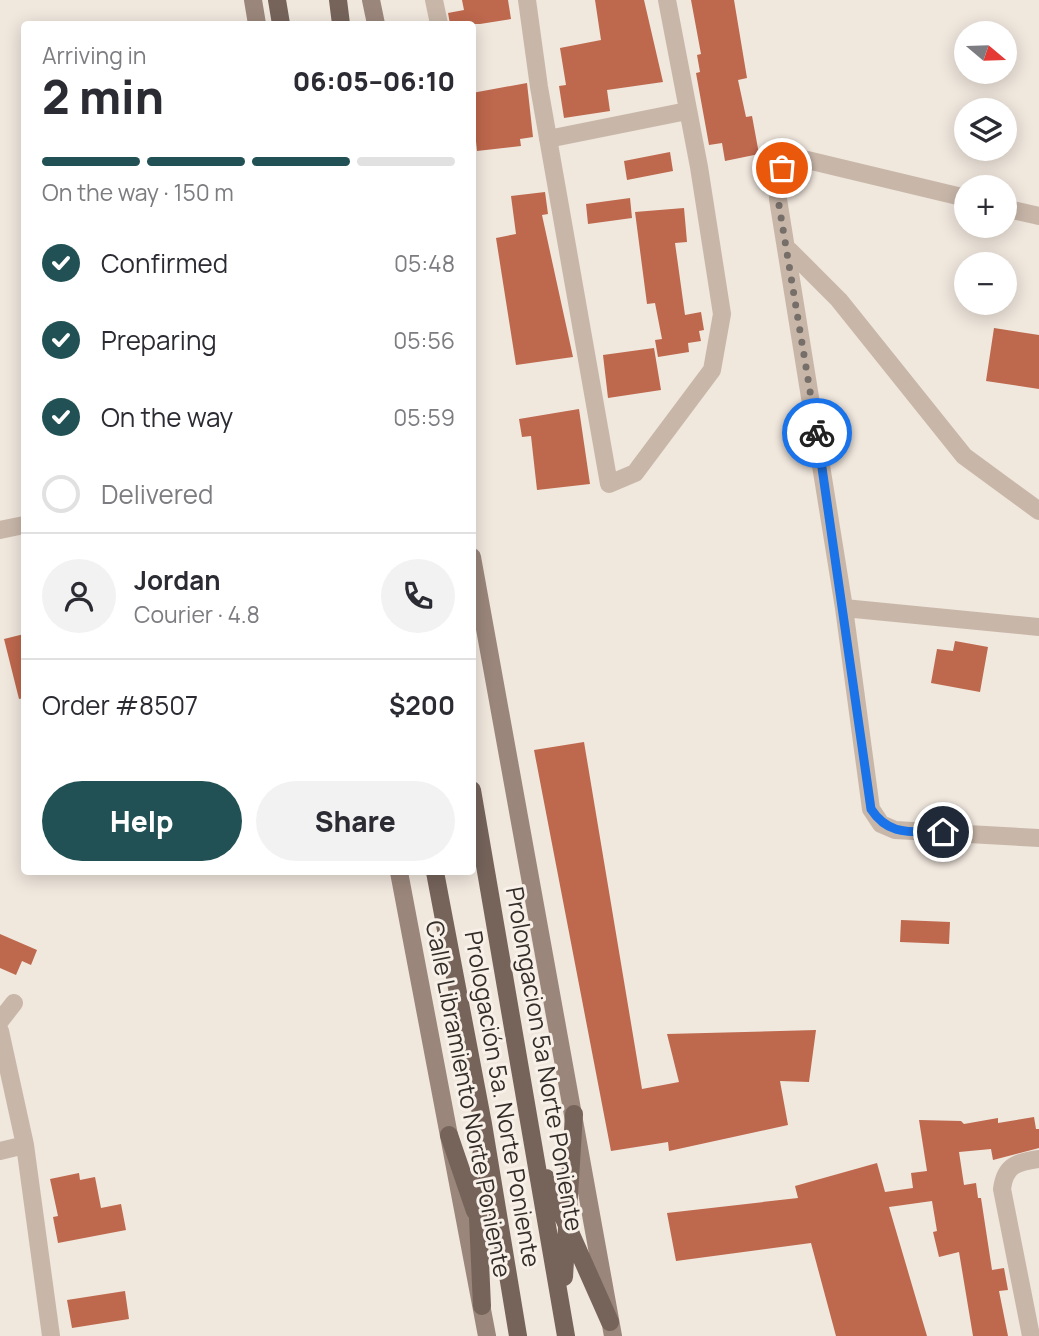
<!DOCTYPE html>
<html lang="en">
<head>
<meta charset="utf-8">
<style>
  :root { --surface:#fff; --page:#f2f2f3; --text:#2b2b33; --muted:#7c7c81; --line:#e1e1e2; --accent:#215154 }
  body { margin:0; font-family:Manrope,sans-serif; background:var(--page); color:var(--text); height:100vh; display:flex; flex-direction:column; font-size:26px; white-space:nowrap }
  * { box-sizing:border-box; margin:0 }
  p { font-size:23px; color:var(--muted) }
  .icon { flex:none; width:38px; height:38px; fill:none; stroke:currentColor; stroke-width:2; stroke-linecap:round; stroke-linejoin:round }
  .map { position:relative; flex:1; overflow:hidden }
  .side { position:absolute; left:21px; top:21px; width:455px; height:854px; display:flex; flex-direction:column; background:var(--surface); border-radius:7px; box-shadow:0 4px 18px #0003 }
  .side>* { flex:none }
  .needle { width:46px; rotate:109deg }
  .fabs { position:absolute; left:954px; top:21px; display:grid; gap:14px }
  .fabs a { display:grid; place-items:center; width:63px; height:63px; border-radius:50%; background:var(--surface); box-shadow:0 4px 18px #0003; font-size:35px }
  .pin { position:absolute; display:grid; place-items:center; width:60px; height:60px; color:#fff; margin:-30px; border:4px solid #fff; border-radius:50%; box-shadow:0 2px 7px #0007 }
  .courier { position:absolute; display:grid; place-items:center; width:70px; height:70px; margin:-35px; border:5px solid #1a73e8; border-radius:50%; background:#fff; color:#222; box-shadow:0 2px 9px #0007 }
  .head em { font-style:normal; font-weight:800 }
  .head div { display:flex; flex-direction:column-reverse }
  .head { display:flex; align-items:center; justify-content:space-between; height:119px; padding:0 21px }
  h1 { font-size:46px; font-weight:800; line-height:52px }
  .bar { display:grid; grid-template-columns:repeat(4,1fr); gap:10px 7px; align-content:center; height:84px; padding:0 21px }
  .bar i { height:9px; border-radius:5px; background:var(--line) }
  .bar .on { background:var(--accent) }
  .bar p { grid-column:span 4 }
  .line { display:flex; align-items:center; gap:18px; padding:0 21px; border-top:2px solid var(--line) }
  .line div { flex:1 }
  .round { display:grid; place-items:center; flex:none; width:74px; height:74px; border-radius:37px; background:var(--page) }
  ol { padding:0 21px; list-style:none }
  li { display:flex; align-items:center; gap:21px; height:77px }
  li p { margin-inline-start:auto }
  li .icon { padding:7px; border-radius:50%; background:var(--accent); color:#fff; stroke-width:4 }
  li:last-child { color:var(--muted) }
  li i { width:38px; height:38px; border:4px solid var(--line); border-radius:50% }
  .primary-button { display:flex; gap:14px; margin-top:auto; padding:14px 21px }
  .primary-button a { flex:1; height:80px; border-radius:42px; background:var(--accent); color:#fff; font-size:28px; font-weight:800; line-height:80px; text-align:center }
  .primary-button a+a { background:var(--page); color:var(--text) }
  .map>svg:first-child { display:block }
  .building { fill:#be684d }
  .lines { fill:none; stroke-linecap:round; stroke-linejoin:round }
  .street { stroke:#c8b7a9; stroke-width:18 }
  .secondary { stroke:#9b867b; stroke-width:18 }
  .primary { stroke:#76645b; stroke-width:18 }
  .done { stroke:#766e68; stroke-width:7; stroke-dasharray:0 12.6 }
  .route { stroke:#1a73e8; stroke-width:9 }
  .labels { text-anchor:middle; stroke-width:6; stroke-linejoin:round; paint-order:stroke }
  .street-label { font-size:24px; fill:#352d29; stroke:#f8f1e9 }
</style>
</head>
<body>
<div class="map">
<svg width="1039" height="1336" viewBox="0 0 1039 1336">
  <rect width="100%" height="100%" fill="#f0e7dd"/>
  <!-- building -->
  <path class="building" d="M 462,0 L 508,0 L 511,19 L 480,24 L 450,24 L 448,13 L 464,10 Z
    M 595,0 L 644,0 L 663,82 L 607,90 L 610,111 L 564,118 L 559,86 L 566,85 L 560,48 L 601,40 Z
    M 691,0 L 734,0 L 747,78 L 738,80 L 746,117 L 752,116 L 759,154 L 725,161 L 722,143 L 709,145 L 696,73 L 700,72 L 697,55 L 701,54 Z
    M 527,83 L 533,137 L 520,139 L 521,146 L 477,151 L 475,132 L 472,132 L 472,93 Z
    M 670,152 L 673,171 L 627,180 L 624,161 Z
    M 545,192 L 548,214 L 542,215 L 573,357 L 516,365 L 496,238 L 516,234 L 511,196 Z
    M 630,198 L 632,218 L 588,224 L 586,204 Z
    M 684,208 L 687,242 L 675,243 L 685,315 L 701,312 L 704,330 L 699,331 L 701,341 L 688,343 L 689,352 L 658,357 L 655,340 L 662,339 L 655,303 L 647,304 L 635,212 Z
    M 994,328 L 1039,335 L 1039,389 L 986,381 Z
    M 654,348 L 661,390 L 608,398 L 603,355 Z
    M 579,409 L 590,484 L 537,490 L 531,436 L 522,437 L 519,419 Z
    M 24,634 L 24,698 L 19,699 L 4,639 Z
    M 955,641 L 988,647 L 980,692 L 931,683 L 937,649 L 953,651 Z
    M 584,742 L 642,1089 L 679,1082 L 667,1034 L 816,1030 L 809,1082 L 780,1081 L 788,1125 L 669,1151 L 668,1142 L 611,1151 L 534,750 Z
    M 901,920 L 950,922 L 949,944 L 900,942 Z
    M 0,934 L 37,950 L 31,965 L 22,961 L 16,975 L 0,968 Z
    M 1034,1117 L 1036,1129 L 1039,1129 L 1039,1148 L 993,1160 L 991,1149 L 959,1152 L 964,1185 L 976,1183 L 978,1198 L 981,1198 L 992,1270 L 1004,1268 L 1008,1290 L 999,1291 L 1008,1336 L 973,1336 L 959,1252 L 939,1257 L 933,1232 L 937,1231 L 932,1201 L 889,1207 L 927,1336 L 836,1336 L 811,1243 L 676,1261 L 667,1213 L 798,1198 L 795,1186 L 877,1163 L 885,1192 L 913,1188 L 911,1173 L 927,1171 L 919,1120 L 961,1121 L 964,1124 L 998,1118 L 998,1123 Z
    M 79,1173 L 80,1180 L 95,1177 L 101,1208 L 121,1204 L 126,1230 L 58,1243 L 53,1217 L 58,1216 L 50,1179 Z
    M 125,1291 L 129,1319 L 72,1328 L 67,1300 Z"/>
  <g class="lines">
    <!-- street -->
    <path class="street" d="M 434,0 L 439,24
      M 527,0 L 539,87 L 609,484 L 635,473 L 712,370 L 722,314 L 699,167 L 667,0
      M 548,139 L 687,111
      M 966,198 L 799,158 L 782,168 L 778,199 L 844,608 L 871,809 L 881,824 L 895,830 L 1039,838
      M 1004,208 L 1039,216
      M 789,250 L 839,300 L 964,456 L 1039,511
      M 0,530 L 24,525
      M 844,608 L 1039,627
      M 0,1021 L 14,1003
      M 0,1031 L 25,1145 L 51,1336
      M 0,1151 L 25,1145
      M 1031,1336 L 1002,1189 C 1005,1165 1017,1162 1039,1159"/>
    <!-- secondary -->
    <path class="secondary" d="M 253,0 L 257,24
      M 371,0 L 376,24
      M 472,557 L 613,1336
      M 399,872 L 487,1336"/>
    <!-- primary -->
    <path class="primary" d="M 277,0 L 281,24
      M 338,0 L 341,24
      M 472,790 L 566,1336
      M 435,872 L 483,1124 L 518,1336
      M 449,1135 L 475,1211
      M 481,1155 L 478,1218 L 482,1306
      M 546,1178 L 610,1322
      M 564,1277 L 574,1114"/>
  </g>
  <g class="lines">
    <!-- done -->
    <path class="done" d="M 782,168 L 778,199 L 817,433"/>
    <!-- route -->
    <path class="route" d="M 817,433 L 871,809 C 889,837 912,831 943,832"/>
  </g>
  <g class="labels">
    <!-- street labels -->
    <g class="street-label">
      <text transform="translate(544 1059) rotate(80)" y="8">Prolongacion 5a Norte Poniente</text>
      <text transform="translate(468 1099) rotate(79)" y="8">Calle Libramiento Norte Poniente</text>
      <text transform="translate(502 1099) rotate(80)" y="8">Prologación 5a. Norte Poniente</text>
    </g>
  </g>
</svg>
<div class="fabs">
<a><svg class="needle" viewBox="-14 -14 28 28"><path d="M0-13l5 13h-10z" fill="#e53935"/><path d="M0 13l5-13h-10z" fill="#7c7c81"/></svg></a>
<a><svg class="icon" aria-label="layers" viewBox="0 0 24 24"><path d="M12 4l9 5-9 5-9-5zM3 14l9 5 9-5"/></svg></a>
<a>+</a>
<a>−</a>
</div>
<div class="pin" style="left:782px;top:168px;background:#ea580c"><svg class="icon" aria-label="bag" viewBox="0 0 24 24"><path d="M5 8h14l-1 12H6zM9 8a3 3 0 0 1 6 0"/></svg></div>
<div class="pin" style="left:943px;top:832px;background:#1f2937"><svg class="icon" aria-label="home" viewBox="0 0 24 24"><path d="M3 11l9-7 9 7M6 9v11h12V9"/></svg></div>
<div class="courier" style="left:817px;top:433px"><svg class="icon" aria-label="bike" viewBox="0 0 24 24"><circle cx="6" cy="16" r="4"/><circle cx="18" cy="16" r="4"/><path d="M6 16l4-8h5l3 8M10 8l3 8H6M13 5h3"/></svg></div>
<section class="side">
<div class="head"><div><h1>2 min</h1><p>Arriving in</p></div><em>06:05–06:10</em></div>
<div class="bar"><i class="on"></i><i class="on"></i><i class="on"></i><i></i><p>On the way · 150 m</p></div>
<ol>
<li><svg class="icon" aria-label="check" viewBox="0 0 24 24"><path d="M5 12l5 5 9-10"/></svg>Confirmed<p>05:48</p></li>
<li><svg class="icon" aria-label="check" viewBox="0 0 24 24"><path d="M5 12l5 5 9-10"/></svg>Preparing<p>05:56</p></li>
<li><svg class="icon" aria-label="check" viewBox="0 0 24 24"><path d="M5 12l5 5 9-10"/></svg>On the way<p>05:59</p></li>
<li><i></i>Delivered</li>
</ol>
<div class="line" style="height:126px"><a class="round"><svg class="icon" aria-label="person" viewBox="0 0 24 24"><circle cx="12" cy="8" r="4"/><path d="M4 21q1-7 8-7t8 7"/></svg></a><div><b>Jordan</b><p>Courier · 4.8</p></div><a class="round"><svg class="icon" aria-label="phone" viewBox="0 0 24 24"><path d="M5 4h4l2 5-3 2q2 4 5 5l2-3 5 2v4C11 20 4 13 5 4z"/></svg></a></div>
<div class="line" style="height:91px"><div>Order #8507</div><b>$200</b></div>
<div class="primary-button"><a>Help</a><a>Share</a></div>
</section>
</div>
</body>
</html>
